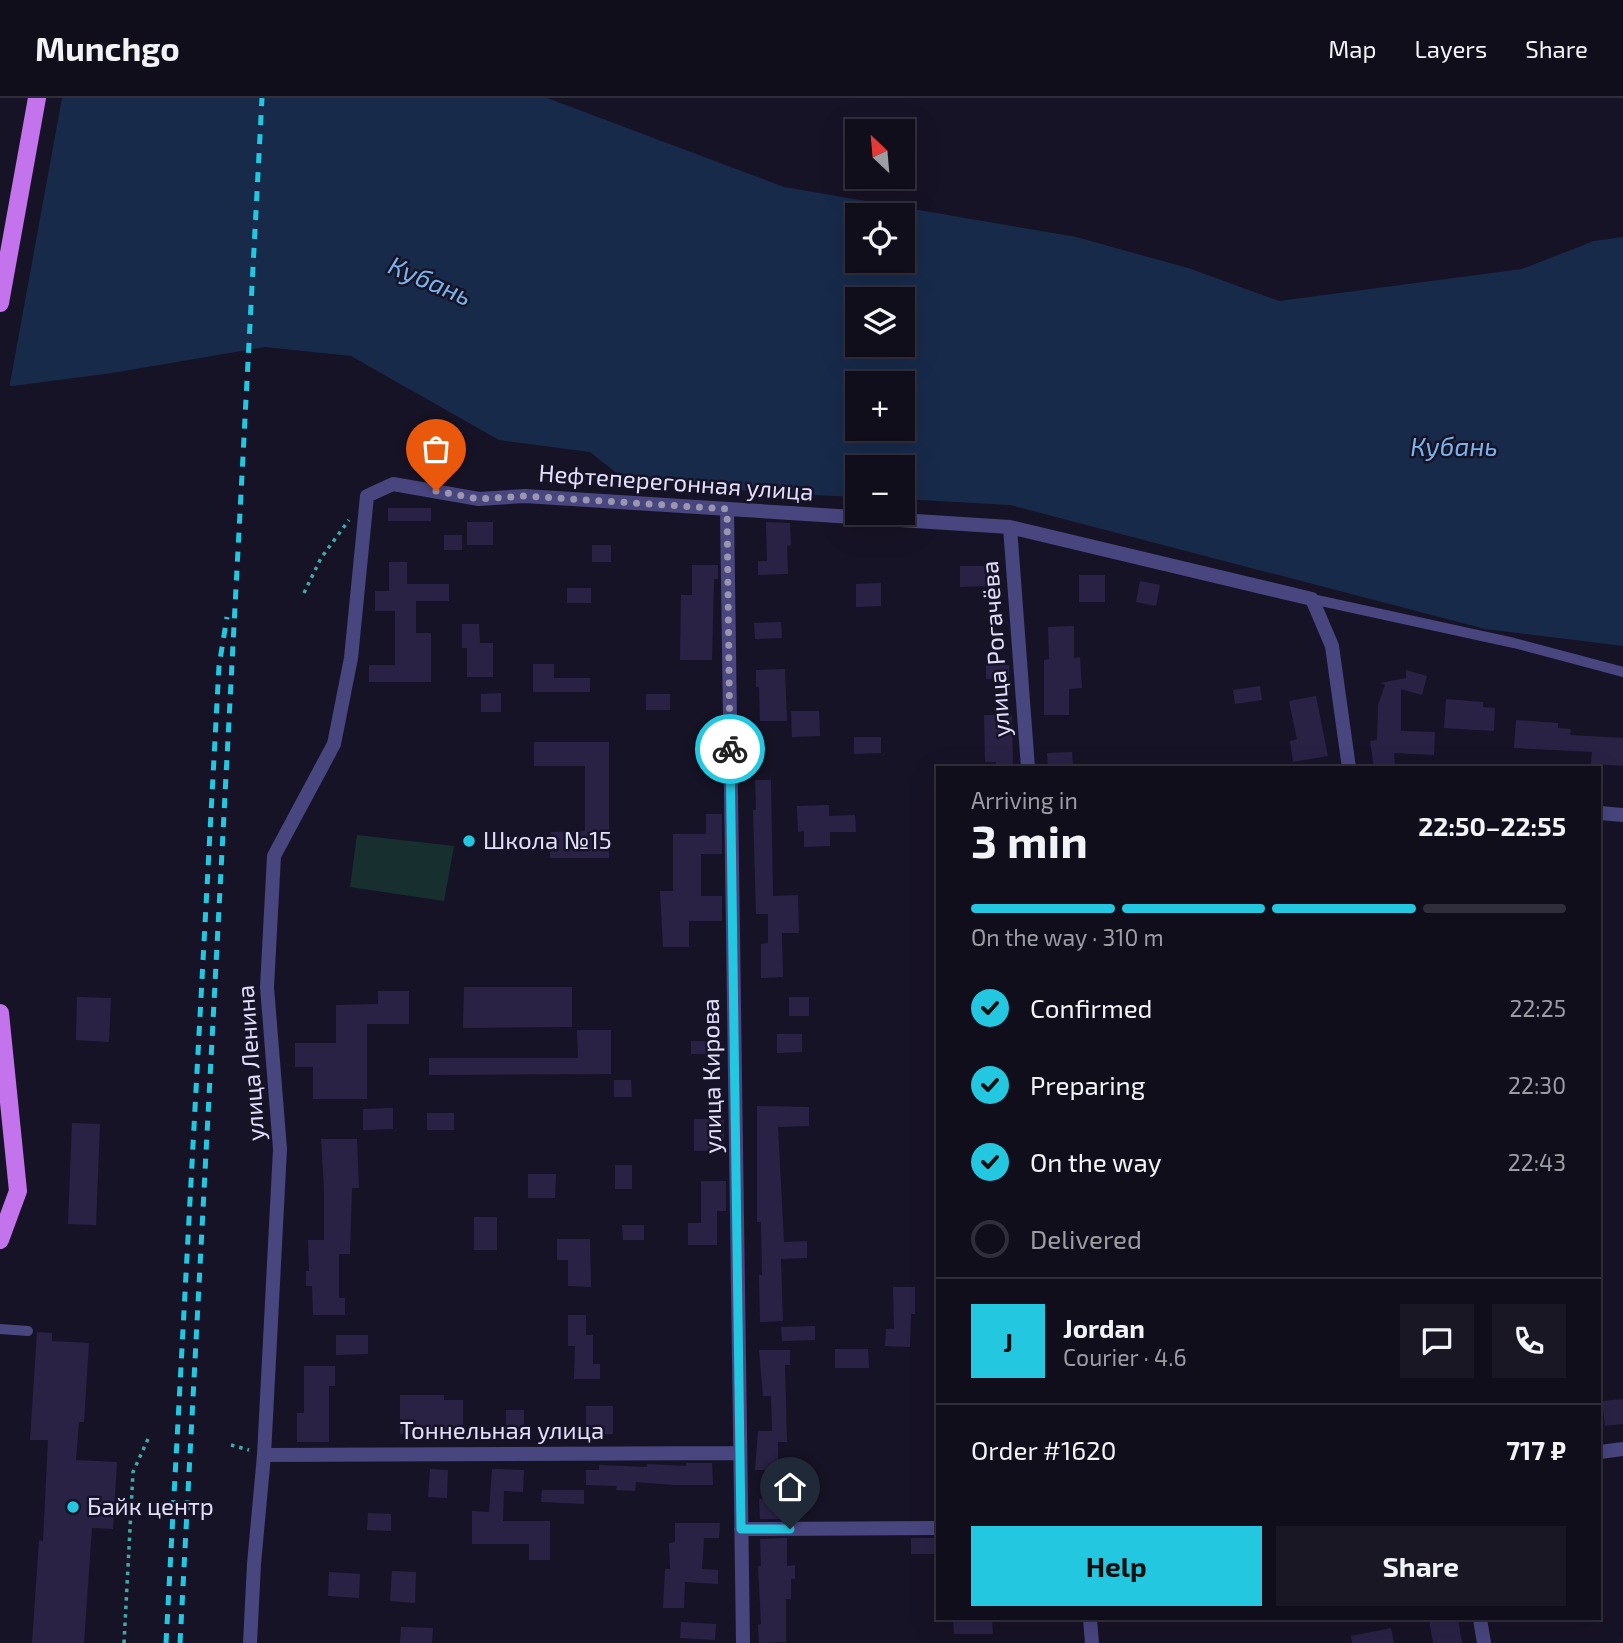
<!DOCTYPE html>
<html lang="en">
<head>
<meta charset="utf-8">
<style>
  :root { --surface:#110e1c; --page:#1a1725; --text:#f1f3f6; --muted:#9c9ca3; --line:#302e3b; --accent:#23c7e0 }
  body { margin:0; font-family:"Exo 2",sans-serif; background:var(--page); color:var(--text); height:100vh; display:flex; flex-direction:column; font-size:26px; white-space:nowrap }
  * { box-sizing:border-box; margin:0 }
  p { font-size:23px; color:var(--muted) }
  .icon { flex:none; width:38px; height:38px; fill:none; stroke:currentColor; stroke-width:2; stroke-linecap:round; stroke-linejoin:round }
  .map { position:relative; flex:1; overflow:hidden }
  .drawer { position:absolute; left:936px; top:668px; width:665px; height:854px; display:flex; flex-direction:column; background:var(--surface); border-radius:0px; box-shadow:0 7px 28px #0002,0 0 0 2px var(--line) }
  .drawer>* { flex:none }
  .needle { width:46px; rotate:334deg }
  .buttons { position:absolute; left:845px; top:21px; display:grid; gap:14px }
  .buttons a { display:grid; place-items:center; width:70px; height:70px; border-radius:0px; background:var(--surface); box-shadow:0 7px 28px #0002,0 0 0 2px var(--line); font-size:35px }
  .pin { position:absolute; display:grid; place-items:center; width:60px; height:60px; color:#fff; margin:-72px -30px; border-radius:50% 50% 50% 0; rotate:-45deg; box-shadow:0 0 7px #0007 }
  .pin .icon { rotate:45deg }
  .courier { position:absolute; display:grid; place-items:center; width:70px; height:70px; margin:-35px; border:5px solid #23c7e0; border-radius:50%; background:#fff; color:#222; box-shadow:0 2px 9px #0007 }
  .summary em { font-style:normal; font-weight:700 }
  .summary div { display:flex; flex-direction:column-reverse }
  .summary { display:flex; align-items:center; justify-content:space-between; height:119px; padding:0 35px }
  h1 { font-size:46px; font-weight:700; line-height:52px }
  .bar { display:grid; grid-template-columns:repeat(4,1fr); gap:10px 7px; align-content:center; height:84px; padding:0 35px }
  .bar i { height:9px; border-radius:5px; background:var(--line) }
  .bar .selected { background:var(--accent) }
  .bar p { grid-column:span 4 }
  .line { display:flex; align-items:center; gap:18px; padding:0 35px; border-top:2px solid var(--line) }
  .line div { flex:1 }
  .round { display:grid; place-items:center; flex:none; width:74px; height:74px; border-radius:0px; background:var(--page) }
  ol { padding:0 35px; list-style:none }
  li { display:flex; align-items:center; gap:21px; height:77px }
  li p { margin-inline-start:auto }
  li .icon { padding:7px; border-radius:50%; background:var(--accent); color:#111; stroke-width:4 }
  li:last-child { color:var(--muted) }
  li i { width:38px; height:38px; border:4px solid var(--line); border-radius:50% }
  .button { display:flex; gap:14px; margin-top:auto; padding:14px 35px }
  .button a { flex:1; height:80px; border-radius:0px; background:var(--accent); color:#111; font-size:28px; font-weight:700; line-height:80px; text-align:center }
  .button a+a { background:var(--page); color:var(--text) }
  header { display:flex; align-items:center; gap:42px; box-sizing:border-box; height:98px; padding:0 35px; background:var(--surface); border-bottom:2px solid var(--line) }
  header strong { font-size:33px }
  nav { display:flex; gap:38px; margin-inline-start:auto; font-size:24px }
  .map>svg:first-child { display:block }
  .green { fill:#172f2f }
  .water { fill:#182a4a; fill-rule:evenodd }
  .pier { fill:#171326 }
  .building { fill:#2a2245 }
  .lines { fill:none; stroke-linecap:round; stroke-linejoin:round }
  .path { stroke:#41aaa8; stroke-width:3.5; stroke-dasharray:3.5 5; stroke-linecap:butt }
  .lane { stroke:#49457f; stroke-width:10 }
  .street { stroke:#49457f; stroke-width:14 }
  .primary { stroke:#c373eb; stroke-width:18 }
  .rail { stroke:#23c7e0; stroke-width:5; stroke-dasharray:10 9; stroke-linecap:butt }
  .done { stroke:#9b96b0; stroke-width:7; stroke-dasharray:0 12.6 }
  .route { stroke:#23c7e0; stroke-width:9 }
  .poi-dot { fill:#23c7e0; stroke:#171326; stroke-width:2.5 }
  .labels { text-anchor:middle; stroke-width:5; stroke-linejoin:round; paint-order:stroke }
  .street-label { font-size:24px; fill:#e2ddfa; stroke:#171326 }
  .poi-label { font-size:24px; fill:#e2ddfa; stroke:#171326; text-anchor:start }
  .water-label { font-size:26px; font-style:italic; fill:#79b3ec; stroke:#171326 }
</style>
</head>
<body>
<header>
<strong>Munchgo</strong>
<nav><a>Map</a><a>Layers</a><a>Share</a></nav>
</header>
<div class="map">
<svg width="1623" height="1545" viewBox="0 0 1623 1545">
  <rect width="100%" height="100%" fill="#171326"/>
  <!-- green -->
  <path class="green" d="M 357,737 L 454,748 L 444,803 L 350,789 Z"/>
  <!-- water -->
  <path class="water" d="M 0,0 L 547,0 L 784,89 L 1076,139 L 1188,170 L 1279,203 L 1522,171 L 1594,143 L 1623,139 L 1623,548 L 1485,531 L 1010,407 L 903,401 L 903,369 L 858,369 L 857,399 L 772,395 L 624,381 L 590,354 L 499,342 L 351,258 L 265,249 L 112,275 L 12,288 L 0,285 ZM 858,117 L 903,117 L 903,163 L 858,163 ZM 858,201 L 903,201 L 903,247 L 858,247 ZM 858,285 L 903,285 L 903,331 L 858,331 Z"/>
  <!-- pier -->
  <path class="pier" d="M 0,0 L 62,0 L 9,291 L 0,289 Z"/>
  <!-- building -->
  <path class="building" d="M 388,410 L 431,410 L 431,423 L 388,423 Z
    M 467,424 L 493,424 L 493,447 L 467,447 Z
    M 766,424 L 790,425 L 791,447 L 787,448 L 788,476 L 758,477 L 758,463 L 767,463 Z
    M 444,437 L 462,437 L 462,452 L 444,452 Z
    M 592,447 L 611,447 L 611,464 L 592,464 Z
    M 389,464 L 407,464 L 407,486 L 449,486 L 449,503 L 416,503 L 416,535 L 431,535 L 431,584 L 369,584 L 369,567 L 395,567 L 395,513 L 375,513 L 375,493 L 389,493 Z
    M 692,467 L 718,467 L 718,481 L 714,481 L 712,562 L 680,562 L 681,497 L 692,497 Z
    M 960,468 L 985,468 L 986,488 L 960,489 Z
    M 1079,477 L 1105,477 L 1105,504 L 1079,504 Z
    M 1140,483 L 1160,487 L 1156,508 L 1136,504 Z
    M 881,485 L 881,508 L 856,509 L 856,486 Z
    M 567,490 L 591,490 L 591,505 L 567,505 Z
    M 781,524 L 782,540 L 755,541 L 754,525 Z
    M 462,526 L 479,526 L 480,545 L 493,545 L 493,579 L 467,579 L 467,550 L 462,550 Z
    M 1074,528 L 1074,560 L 1080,559 L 1082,590 L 1069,591 L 1069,617 L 1044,617 L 1044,562 L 1049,561 L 1048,529 Z
    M 533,566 L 554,566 L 554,580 L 590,580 L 590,594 L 533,594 Z
    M 986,567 L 1009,567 L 1009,580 L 986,581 Z
    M 785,571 L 787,623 L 760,623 L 759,589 L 756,589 L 756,572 Z
    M 1406,572 L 1427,578 L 1422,597 L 1401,591 L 1401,633 L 1435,634 L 1434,657 L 1394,655 L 1395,670 L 1374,670 L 1370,643 L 1377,642 L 1378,607 L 1385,587 L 1380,585 L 1406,580 Z
    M 1260,588 L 1262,602 L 1235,606 L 1233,592 Z
    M 501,595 L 501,614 L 481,614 L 481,596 Z
    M 646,596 L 670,596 L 670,612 L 646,612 Z
    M 1316,598 L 1328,658 L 1293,664 L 1290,643 L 1297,641 L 1289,603 Z
    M 1446,601 L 1483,604 L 1483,609 L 1495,610 L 1494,633 L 1444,630 Z
    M 791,613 L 819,613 L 820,638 L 792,639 Z
    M 984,617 L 1012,617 L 1013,670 L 996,670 L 996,664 L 985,664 Z
    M 1516,622 L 1558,625 L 1558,630 L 1571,631 L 1570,637 L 1623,640 L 1623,668 L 1591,666 L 1592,654 L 1514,650 Z
    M 854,639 L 881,639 L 881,655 L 854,656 Z
    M 534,644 L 609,644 L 609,760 L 550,760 L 551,734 L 585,733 L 585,668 L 534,668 Z
    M 1072,654 L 1073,668 L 1048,669 L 1047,655 Z
    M 755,682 L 771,682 L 773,798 L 798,797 L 799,835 L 782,835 L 783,879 L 761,880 L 761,846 L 768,845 L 768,816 L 756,816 L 753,712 L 756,712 Z
    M 829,707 L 829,718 L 855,717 L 856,734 L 830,734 L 830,748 L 804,749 L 804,733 L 798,734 L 797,708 Z
    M 706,716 L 722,716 L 722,756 L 701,756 L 701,798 L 722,798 L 722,823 L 689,823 L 689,849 L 663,849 L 660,793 L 673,793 L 673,736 L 706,736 Z
    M 464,889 L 572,889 L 572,929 L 463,930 Z
    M 378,893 L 409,893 L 409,926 L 367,926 L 367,1001 L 313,1001 L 313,969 L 295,969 L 295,945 L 336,945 L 336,907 L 378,906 Z
    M 77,899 L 111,900 L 109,944 L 76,942 Z
    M 789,899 L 809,899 L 809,918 L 789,918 Z
    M 577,932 L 611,932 L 611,976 L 429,977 L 429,960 L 578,960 Z
    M 777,936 L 802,936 L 802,954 L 777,955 Z
    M 691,943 L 722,943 L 722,956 L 691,956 Z
    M 614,982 L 631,982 L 632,999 L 614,999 Z
    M 757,1008 L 809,1009 L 809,1028 L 778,1029 L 784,1144 L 807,1143 L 807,1160 L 781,1161 L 783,1223 L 760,1224 L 759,1177 L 762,1177 L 761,1124 L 757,1124 Z
    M 393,1010 L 393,1031 L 363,1032 L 363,1011 Z
    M 427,1015 L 454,1015 L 454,1032 L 427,1032 Z
    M 694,1021 L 724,1021 L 724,1053 L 694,1053 Z
    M 72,1025 L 100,1026 L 96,1127 L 68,1126 Z
    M 321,1041 L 357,1041 L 359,1090 L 352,1090 L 350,1156 L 339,1156 L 339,1200 L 345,1200 L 345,1217 L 313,1217 L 312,1188 L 306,1188 L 306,1173 L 309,1173 L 308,1142 L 324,1142 L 324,1090 Z
    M 615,1067 L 632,1067 L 632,1091 L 615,1091 Z
    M 528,1076 L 556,1076 L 555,1100 L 528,1100 Z
    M 701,1083 L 726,1083 L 726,1113 L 717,1113 L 717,1147 L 688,1147 L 688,1125 L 701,1125 Z
    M 474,1119 L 497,1119 L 497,1152 L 474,1152 Z
    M 622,1127 L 644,1127 L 644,1142 L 623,1142 Z
    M 557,1141 L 590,1141 L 591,1189 L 568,1188 L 568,1162 L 557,1162 Z
    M 893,1189 L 915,1189 L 915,1216 L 911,1216 L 910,1249 L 885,1248 L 886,1231 L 894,1231 Z
    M 568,1217 L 586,1217 L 586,1237 L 593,1237 L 593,1266 L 600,1266 L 600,1281 L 574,1281 L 575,1248 L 568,1248 Z
    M 815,1228 L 815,1242 L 782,1243 L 781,1229 Z
    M 37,1234 L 52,1235 L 52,1243 L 89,1245 L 84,1324 L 79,1324 L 76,1362 L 117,1364 L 113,1431 L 92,1430 L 84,1545 L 32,1545 L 39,1442 L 43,1443 L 48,1342 L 30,1342 Z
    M 336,1237 L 368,1237 L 368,1256 L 336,1257 Z
    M 835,1251 L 868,1251 L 869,1270 L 835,1270 Z
    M 759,1252 L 790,1252 L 790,1267 L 785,1267 L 787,1344 L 778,1344 L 778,1372 L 755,1372 L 758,1333 L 772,1333 L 771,1298 L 763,1298 Z
    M 304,1268 L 335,1268 L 335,1288 L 329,1288 L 329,1344 L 297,1344 L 297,1315 L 304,1315 Z
    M 400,1297 L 444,1297 L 444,1302 L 463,1302 L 463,1336 L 400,1336 Z
    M 1623,1301 L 1623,1326 L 1605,1328 L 1602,1303 Z
    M 586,1308 L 613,1308 L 613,1336 L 586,1337 Z
    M 506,1312 L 524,1312 L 524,1336 L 506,1336 Z
    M 686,1365 L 712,1365 L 713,1387 L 674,1387 L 636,1384 L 635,1393 L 616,1392 L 617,1388 L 586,1387 L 586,1372 L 599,1372 L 599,1367 L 647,1369 L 647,1366 L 686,1368 Z
    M 430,1371 L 448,1372 L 447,1400 L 428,1399 Z
    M 492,1371 L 524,1372 L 523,1394 L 504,1393 L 503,1423 L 550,1423 L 550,1462 L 529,1462 L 529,1446 L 472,1446 L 472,1413 L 489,1414 Z
    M 542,1392 L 584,1392 L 584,1406 L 541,1404 Z
    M 787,1400 L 787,1421 L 760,1421 L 759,1401 Z
    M 368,1415 L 391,1416 L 391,1433 L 367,1432 Z
    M 675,1425 L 720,1425 L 719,1440 L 704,1440 L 702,1471 L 718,1472 L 718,1486 L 685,1484 L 684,1510 L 663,1510 L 665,1471 L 670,1471 L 669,1445 L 675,1444 Z
    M 787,1440 L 787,1468 L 795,1467 L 795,1481 L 791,1481 L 791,1501 L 786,1501 L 786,1544 L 759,1545 L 758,1527 L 761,1526 L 758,1468 L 761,1468 L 760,1441 Z
    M 911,1440 L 935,1440 L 935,1456 L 911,1456 Z
    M 392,1473 L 416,1474 L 415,1505 L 390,1503 Z
    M 329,1474 L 360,1476 L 359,1500 L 328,1498 Z
    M 953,1521 L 992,1521 L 993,1536 L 954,1536 Z
    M 1429,1521 L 1458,1521 L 1462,1545 L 1433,1545 Z
    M 681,1524 L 716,1526 L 715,1542 L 680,1540 Z
    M 401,1529 L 433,1530 L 432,1545 L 400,1545 Z
    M 1391,1530 L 1394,1545 L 1352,1545 L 1351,1538 Z"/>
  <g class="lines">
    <!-- path -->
    <path class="path" d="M 304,495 L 321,460 L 349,422
      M 231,1347 L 249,1352
      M 124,1545 L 133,1374 L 148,1341"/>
    <!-- lane -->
    <path class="lane" d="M 1312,501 L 1514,545 L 1623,574
      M 0,1231 L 28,1233"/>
    <!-- street -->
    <path class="street" d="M 727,411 L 743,1545
      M 1010,429 L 1028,670
      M 1600,715 L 1623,717
      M 1600,1354 L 1623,1351
      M 264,1357 L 740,1355
      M 741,1431 L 938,1430
      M 1090,1521 L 1092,1545
      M 1480,1521 L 1484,1545
      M 250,1545 L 254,1466 L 264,1357 L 280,1051 L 267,889 L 274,758 L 334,646 L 351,560 L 367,398 L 393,386 L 479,401 L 525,398 L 1010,429 L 1312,501 L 1332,548 L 1349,670"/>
    <!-- primary -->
    <path class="primary" d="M 0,205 L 37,0
      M 0,915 L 18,1093 L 0,1142"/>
    <!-- rail -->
    <path class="rail" d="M 166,1545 L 219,568 L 227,519
      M 180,1545 L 262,0"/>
  </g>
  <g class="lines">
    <!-- done -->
    <path class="done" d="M 436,393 L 479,401 L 525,398 L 727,411 L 730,651"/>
    <!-- route -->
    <path class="route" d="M 730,651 L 741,1431 L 790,1431"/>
  </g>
  <!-- markers -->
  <g class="poi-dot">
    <circle cx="469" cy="743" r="7"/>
    <circle cx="73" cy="1409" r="7"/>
  </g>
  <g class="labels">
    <!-- street labels -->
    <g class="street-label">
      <text transform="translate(676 385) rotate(4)" y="8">Нефтеперегонная улица</text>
      <text transform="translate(996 551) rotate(-94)" y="8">улица Рогачёва</text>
      <text transform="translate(251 965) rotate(-94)" y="8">улица Ленина</text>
      <text transform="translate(712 978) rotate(-91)" y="8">улица Кирова</text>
      <text x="502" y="1341">Тоннельная улица</text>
    </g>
    <!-- poi labels -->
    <g class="poi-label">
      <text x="483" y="751">Школа №15</text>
      <text x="87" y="1417">Байк центр</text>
    </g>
    <!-- water labels -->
    <g class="water-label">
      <text transform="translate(430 183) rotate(23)" y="9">Кубань</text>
      <text x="1454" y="358">Кубань</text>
    </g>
  </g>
</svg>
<div class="buttons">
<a><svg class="needle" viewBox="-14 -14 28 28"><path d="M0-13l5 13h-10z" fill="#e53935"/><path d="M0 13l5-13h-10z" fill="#9c9ca3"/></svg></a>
<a><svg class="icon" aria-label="locate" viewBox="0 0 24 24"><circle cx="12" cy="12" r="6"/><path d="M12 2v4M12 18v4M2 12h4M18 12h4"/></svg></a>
<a><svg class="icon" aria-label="layers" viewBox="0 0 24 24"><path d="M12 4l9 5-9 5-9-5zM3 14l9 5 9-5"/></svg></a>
<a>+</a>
<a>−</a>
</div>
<div class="pin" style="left:436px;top:393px;background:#ea580c"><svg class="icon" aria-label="bag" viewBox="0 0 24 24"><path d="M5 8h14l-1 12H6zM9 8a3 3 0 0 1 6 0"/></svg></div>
<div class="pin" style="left:790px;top:1431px;background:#1f2937"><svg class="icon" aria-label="home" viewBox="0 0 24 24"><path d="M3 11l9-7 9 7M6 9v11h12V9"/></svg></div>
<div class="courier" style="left:730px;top:651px"><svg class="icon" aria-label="bike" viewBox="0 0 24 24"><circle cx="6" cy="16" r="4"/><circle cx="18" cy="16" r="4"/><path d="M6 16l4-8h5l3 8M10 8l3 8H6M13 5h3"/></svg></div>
<section class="drawer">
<div class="summary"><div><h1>3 min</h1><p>Arriving in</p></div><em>22:50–22:55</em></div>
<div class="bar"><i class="selected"></i><i class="selected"></i><i class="selected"></i><i></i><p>On the way · 310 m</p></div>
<ol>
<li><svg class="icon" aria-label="check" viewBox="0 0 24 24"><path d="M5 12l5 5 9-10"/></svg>Confirmed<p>22:25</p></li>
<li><svg class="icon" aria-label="check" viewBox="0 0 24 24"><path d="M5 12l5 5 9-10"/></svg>Preparing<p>22:30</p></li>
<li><svg class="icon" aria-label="check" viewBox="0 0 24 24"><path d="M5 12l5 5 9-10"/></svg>On the way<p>22:43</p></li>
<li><i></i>Delivered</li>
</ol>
<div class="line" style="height:126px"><b class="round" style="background:var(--accent);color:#111">J</b><div><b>Jordan</b><p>Courier · 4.6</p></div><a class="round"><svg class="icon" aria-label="chat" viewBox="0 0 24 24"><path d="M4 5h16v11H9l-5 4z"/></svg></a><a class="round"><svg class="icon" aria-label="phone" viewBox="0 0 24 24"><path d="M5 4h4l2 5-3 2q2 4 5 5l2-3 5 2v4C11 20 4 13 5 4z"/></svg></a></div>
<div class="line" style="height:91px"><div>Order #1620</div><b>717 ₽</b></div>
<div class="button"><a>Help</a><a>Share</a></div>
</section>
</div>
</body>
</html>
